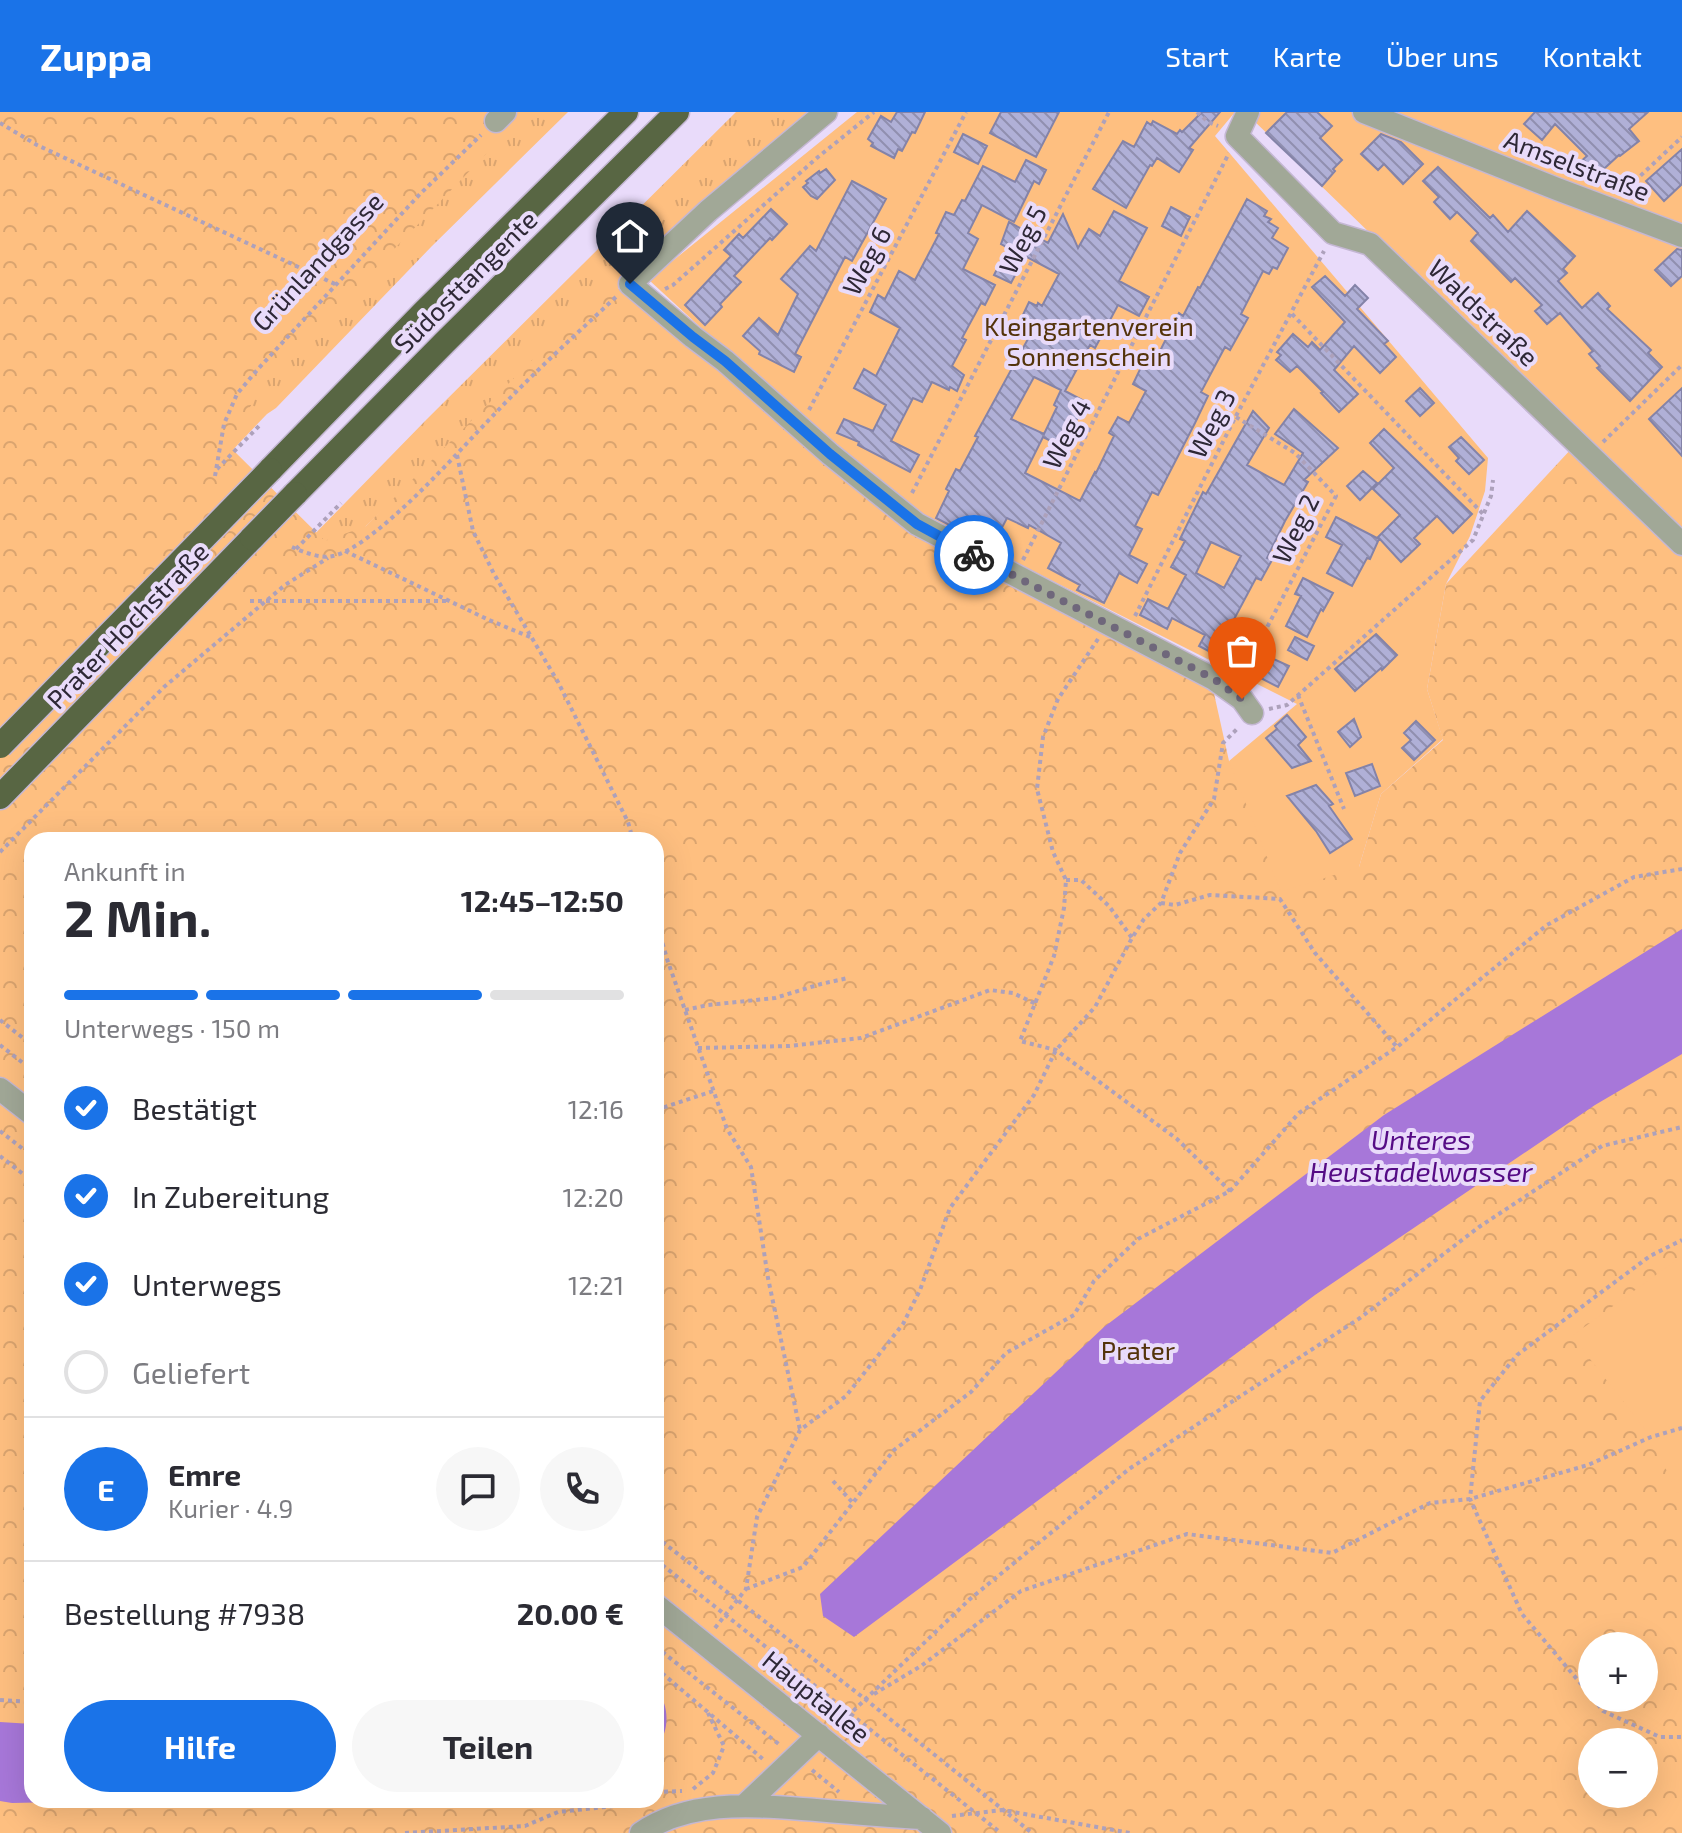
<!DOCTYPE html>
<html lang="de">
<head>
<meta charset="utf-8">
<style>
  :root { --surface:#fff; --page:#f7f7f7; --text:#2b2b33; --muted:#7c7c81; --line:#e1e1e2; --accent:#1a73e8 }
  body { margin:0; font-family:"Exo 2",sans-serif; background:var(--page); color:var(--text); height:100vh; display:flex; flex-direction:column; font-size:30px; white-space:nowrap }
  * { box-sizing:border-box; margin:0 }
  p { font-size:26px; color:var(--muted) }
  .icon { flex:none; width:44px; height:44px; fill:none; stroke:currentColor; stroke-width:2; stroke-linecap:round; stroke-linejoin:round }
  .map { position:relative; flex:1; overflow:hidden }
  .drawer { position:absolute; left:24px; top:720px; width:640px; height:976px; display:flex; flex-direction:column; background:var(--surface); border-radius:24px; box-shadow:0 8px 32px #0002 }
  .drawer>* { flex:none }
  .controls { position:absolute; left:1578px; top:1520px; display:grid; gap:16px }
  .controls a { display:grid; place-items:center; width:80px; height:80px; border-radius:50%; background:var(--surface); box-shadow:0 8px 32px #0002; font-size:40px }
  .pin { position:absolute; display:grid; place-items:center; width:68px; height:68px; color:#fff; margin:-82px -34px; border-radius:50% 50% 50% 0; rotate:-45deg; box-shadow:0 0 8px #0007 }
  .pin .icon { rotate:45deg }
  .courier { position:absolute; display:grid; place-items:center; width:80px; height:80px; margin:-40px; border:6px solid #1a73e8; border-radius:50%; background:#fff; color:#222; box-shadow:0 2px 10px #0007 }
  .summary em { font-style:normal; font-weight:700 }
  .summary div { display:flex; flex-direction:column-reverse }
  .summary { display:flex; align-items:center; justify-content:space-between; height:136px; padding:0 40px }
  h1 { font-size:52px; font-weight:700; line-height:60px }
  .bar { display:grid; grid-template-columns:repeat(4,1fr); gap:12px 8px; align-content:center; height:96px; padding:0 40px }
  .bar i { height:10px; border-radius:6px; background:var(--line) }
  .bar .on { background:var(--accent) }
  .bar p { grid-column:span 4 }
  .line { display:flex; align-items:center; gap:20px; padding:0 40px; border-top:2px solid var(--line) }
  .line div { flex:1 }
  .round { display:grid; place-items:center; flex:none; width:84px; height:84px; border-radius:42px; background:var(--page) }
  ol { padding:0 40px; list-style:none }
  li { display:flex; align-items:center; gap:24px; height:88px }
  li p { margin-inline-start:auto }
  li .icon { padding:8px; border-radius:50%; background:var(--accent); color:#fff; stroke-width:4 }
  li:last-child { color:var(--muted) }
  li i { width:44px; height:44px; border:4px solid var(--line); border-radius:50% }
  .action { display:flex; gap:16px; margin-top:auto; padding:16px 40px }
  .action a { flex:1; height:92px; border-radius:48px; background:var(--accent); color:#fff; font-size:32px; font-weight:700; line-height:92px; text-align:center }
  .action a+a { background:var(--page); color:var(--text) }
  header { display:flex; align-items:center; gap:48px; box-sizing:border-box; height:112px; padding:0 40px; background:var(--accent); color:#fff }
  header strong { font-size:38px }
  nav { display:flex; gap:44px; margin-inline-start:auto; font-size:28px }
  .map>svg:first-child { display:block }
  .grass { fill:url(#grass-tufts) }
  .park { fill:url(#park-crowns); fill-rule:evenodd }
  .garden { fill:#febf80 }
  .water { fill:#a777d9 }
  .building { fill:url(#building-back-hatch); stroke:#8483a8; stroke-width:2; fill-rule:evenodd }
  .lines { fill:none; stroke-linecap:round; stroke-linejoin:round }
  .minor-casing { stroke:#c4b7d3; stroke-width:25 }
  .highway-casing { stroke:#c4b7d3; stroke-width:27 }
  .path { stroke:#ada1bb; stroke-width:4; stroke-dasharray:4 4; stroke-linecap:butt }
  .minor { stroke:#a1a897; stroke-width:22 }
  .highway { stroke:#586643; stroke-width:24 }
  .highway-bridge-casing { stroke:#c4b7d3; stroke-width:27; stroke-linecap:butt }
  .highway-bridge { stroke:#586643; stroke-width:24 }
  .done { stroke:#6f677b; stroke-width:8; stroke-dasharray:0 14.4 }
  .route { stroke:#1a73e8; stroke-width:10 }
  .labels { text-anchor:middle; stroke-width:8; stroke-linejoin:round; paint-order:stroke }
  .street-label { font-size:26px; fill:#2e2836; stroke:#e9dbfa }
  .park-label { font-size:26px; fill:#54330a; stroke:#e9dbfa }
  .water-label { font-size:28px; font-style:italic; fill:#550b85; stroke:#e9dbfa }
</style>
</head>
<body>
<header>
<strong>Zuppa</strong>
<nav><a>Start</a><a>Karte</a><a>Über uns</a><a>Kontakt</a></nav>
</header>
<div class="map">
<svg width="1682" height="1721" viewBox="0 0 1682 1721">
  <defs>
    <pattern id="grass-tufts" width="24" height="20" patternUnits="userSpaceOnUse" patternTransform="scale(2)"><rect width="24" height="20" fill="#febf80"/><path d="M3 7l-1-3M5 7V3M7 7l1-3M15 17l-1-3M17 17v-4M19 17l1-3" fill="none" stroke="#daa46f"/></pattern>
    <pattern id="park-crowns" width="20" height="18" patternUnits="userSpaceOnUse" patternTransform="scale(2)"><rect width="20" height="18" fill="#febf80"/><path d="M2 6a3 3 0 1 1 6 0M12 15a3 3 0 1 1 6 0" fill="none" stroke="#daa46f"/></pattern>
    <pattern id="building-back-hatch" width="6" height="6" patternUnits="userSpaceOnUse" patternTransform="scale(2)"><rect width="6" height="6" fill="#b0b0d7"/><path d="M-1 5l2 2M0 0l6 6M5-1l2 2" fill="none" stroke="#908faf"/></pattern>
  </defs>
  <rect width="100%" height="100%" fill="#e9dbfa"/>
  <!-- grass -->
  <path class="grass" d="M 515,0 L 568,0 L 432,134 L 276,296 L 267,302 L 225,346 L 237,297 Z
    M 736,0 L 812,0 L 750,51 L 348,431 L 306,431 L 427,307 Z"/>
  <!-- park -->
  <path class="park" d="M 0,0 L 502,0 L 514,13 L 256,280 L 233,338 L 325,429 L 366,414 L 610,170 L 684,227 L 931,430 L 1213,577 L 1229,649 L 1359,755 L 1381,682 L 1443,628 L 1427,577 L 1446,472 L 1573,335 L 1682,440 L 1682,1721 L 0,1721 ZM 32,728 L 656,728 L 656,1688 L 32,1688 ZM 1592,1534 L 1644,1534 L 1644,1586 L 1592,1586 ZM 1592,1630 L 1644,1630 L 1644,1682 L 1592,1682 Z"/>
  <!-- garden -->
  <path class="garden" d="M 857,0 L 1235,0 L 1215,24 L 1488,346 L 1485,379 L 1470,424 L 1446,472 L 1427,577 L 1443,627 L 1381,682 L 1359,755 L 1281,780 L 1229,649 L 1297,592 L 902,393 L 799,306 L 649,168 Z
    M 1257,0 L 1682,0 L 1682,423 L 1251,6 Z
    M 1682,1144 L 1682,1379 L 1677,1381 L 1651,1325 L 1572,1224 Z"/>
  <!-- water -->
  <path class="water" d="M 1682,817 L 1682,942 L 1595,993 L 1315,1183 L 854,1525 L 823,1504 L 820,1482 L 1104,1215 L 1384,1003 Z
    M 656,1577 C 670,1592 670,1621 656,1635 Z
    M 0,1610 L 32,1612 L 32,1688 L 155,1688 L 12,1691 L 0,1689 Z"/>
  <!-- building -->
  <path class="building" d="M 897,0 L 925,0 L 915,21 L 912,20 L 902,39 L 898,37 L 894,46 L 871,34 L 873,31 L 868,27 L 881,4 L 891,10 Z
    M 1001,0 L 1059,0 L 1036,45 L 990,21 Z
    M 1202,0 L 1220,0 L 1189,36 L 1193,38 L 1179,60 L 1157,46 L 1152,54 L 1150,53 L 1126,96 L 1093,77 L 1123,29 L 1134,35 L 1147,10 L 1151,13 L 1153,9 L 1177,22 L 1180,18 L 1182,20 Z
    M 1287,0 L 1317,0 L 1332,14 L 1320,26 L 1342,48 L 1333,57 L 1335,59 L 1322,74 L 1266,21 Z
    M 1535,0 L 1648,0 L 1629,17 L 1639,29 L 1620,44 L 1619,43 L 1594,66 L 1580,50 L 1587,44 L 1555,12 L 1542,28 L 1524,12 Z
    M 963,22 L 987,34 L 978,52 L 954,40 Z
    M 1381,22 L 1401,30 L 1423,52 L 1403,72 L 1384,52 L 1378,58 L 1361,42 Z
    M 1682,37 L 1682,72 L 1664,89 L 1646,69 Z
    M 1026,48 L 1046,58 L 1039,72 L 1034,69 L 1014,110 L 982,93 L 968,121 L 978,127 L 963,157 L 995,173 L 985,193 L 981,191 L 962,226 L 966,228 L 952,254 L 964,263 L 957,279 L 950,275 L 949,278 L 932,270 L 922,290 L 913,286 L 891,329 L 919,343 L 910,360 L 858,333 L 859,330 L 837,321 L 844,307 L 873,319 L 886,293 L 854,276 L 864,257 L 876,264 L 900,216 L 870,200 L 878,183 L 885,187 L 899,159 L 915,168 L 939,122 L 936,121 L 946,100 L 954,103 L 962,88 L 965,89 L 983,54 L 1015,70 Z
    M 1438,55 L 1490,106 L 1493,103 L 1508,120 L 1527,99 L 1575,144 L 1563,157 L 1567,161 L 1558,169 L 1582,196 L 1598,181 L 1610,194 L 1607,197 L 1651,238 L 1648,241 L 1662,255 L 1630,289 L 1597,256 L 1600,254 L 1589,242 L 1593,239 L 1560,201 L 1547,212 L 1535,199 L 1542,193 L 1515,166 L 1511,170 L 1471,129 L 1478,121 L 1457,100 L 1450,107 L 1434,90 L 1439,85 L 1423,69 Z
    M 826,57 L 835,68 L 817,87 L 811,84 L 803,75 L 808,71 L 806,69 L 819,59 L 820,61 Z
    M 852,69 L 886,87 L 852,149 L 845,145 L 795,242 L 801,245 L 794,260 L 759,242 L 760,239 L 743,224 L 759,206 L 778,223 L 798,182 L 781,167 L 810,134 L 816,139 Z
    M 1247,87 L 1267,99 L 1264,104 L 1271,107 L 1268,110 L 1278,116 L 1272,126 L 1288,136 L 1277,157 L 1273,155 L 1269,162 L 1263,159 L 1241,202 L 1248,206 L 1230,238 L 1225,235 L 1201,280 L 1208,284 L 1195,311 L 1158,383 L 1152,380 L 1135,414 L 1142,417 L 1129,443 L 1147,452 L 1137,471 L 1119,461 L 1104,491 L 1077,478 L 1080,473 L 1048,456 L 1061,431 L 1029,413 L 1028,416 L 1007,406 L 994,431 L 958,413 L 957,417 L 936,406 L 949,379 L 946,377 L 956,357 L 960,359 L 978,325 L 975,324 L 1034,216 L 1023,211 L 1022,205 L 1029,190 L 1037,194 L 1038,191 L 1042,194 L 1059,162 L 1025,144 L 1011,171 L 994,163 L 1008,136 L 1001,132 L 1009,110 L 1048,131 L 1063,102 L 1078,136 L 1089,117 L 1100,124 L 1114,99 L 1147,116 L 1119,169 L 1149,185 L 1139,204 L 1118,193 L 1095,236 L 1090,233 L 1065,279 L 1086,290 L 1075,311 L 1081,314 L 1072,333 L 1070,332 L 1067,337 L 1043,325 L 1025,361 L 1080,389 L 1095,360 L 1096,361 L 1114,324 L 1109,321 L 1118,305 L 1129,311 L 1146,279 L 1133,272 L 1143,251 L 1152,255 L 1179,201 L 1183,204 L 1198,175 L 1200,176 ZM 1034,265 L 1061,278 L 1054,293 L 1057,295 L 1044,322 L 1011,307 Z
    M 1171,95 L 1190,105 L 1181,124 L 1162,114 Z
    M 771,97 L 787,112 L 772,128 L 770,126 L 734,164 L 741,170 L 720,192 L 722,195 L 705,213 L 685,193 L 731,144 L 724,138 L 739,122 L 743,126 Z
    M 1677,137 L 1682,138 L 1682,164 L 1671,174 L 1655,158 Z
    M 1325,164 L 1345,184 L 1355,173 L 1368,186 L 1357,197 L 1388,229 L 1384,232 L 1396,245 L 1380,261 L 1354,234 L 1334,258 L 1358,282 L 1339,300 L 1321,281 L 1323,280 L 1297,254 L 1290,260 L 1276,248 L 1281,243 L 1277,240 L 1293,222 L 1308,235 L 1312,230 L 1320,238 L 1345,210 L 1312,175 Z
    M 1420,276 L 1434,291 L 1420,304 L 1406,289 Z
    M 1682,276 L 1682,344 L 1649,307 Z
    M 1294,297 L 1338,336 L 1304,368 L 1308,370 L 1285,409 L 1267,446 L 1272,448 L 1261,468 L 1256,466 L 1224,526 L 1262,545 L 1265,543 L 1289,554 L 1278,575 L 1199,534 L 1205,523 L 1172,506 L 1167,517 L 1140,503 L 1148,487 L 1168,497 L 1186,463 L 1171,455 L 1185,429 L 1180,427 L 1203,380 L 1206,382 L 1253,299 L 1269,316 L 1247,353 L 1284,373 L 1303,341 L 1275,322 ZM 1211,430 L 1241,444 L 1224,476 L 1196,461 Z
    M 1384,317 L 1472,402 L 1453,421 L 1437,404 L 1414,426 L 1420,432 L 1401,450 L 1378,425 L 1400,403 L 1373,377 L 1394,356 L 1370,331 Z
    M 1461,325 L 1484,348 L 1469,362 L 1456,349 L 1459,346 L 1449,335 Z
    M 1363,359 L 1377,371 L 1360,388 L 1347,374 Z
    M 1336,405 L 1379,427 L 1370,447 L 1367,446 L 1352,474 L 1327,461 L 1342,433 L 1326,425 Z
    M 1303,466 L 1333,481 L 1323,499 L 1321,497 L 1307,525 L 1286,514 L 1301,484 L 1295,482 Z
    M 1376,522 L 1397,543 L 1382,558 L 1381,556 L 1355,579 L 1335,557 Z
    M 1295,525 L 1314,534 L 1307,548 L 1288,538 Z
    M 1287,603 L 1306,625 L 1298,633 L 1311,649 L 1292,656 L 1266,626 L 1277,617 L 1275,614 Z
    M 1354,607 L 1361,625 L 1350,635 L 1338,620 Z
    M 1416,609 L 1435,628 L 1414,648 L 1402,636 L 1411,628 L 1404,621 Z
    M 1372,652 L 1380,674 L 1355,684 L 1346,661 Z
    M 1316,673 L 1333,692 L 1329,694 L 1352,727 L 1330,741 L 1316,719 L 1287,684 Z"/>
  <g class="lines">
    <defs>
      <path id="minor" d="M 826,0 L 708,99 L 630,172 L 693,225 L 725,249 L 830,342 L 917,412 L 1214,567 L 1242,587 L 1252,601
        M 1248,0 L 1237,24 L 1333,121 L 1370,132 L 1682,432
        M 1364,0 L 1557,77 L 1682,124
        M 496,9 L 505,0
        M 0,977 L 32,1002
        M 656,1493 L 940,1721
        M 745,1693 L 819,1623
        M 641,1721 C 692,1686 757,1694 816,1698 C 851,1701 886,1704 922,1706"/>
      <path id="highway" d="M 270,358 L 424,200 L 626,0
        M 295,382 L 445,230 L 677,0
        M 0,685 L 252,426"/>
    </defs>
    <!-- minor casing -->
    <use href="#minor" class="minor-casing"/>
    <!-- highway casing -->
    <use href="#highway" class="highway-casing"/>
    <!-- path -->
    <path class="path" d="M 1197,0 L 1208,10 L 1218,14
      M 0,11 L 37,33 L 337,173
      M 1623,80 L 1682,25
      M 665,177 L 673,173 L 818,45 L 874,0
      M 1292,202 L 1484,403
      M 809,298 L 966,0
      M 1236,305 L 1295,341 L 1336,384 L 1242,563
      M 1603,330 L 1682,253
      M 457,343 L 473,419 L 494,462 L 558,570 L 628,710 L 633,728
      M 217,357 L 260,313
      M 215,364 L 224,312 L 237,282 L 258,257 L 420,82 L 481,23
      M 912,381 L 1109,0
      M 292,435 C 303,440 321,447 333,444 C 350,440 367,426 380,416 C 432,373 475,320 523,273 C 553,243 585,214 617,184
      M 296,437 L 341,391
      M 345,439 L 489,508 L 530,525
      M 1023,448 L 1229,41
      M 250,489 L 448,489
      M 1135,504 L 1236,304 L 1324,139
      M 1098,527 L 1058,587 L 1043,625 L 1037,677 L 1053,740 L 1066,768 L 1064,796 L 1054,844 L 1020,929 L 1056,938 L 1177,1027 L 1230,1079
      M 1298,583 L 1344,697
      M 1269,597 L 1287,593 L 1473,428 L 1491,384 L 1493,368
      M 0,740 L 164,575 L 285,473 L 328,446
      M 1066,768 L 1081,768 L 1109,794 L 1132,826
      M 1161,791 L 1175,793 L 1210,783 L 1280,787 L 1315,841 L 1397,935
      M 656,808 L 667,847 L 727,1017 L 751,1055 L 768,1166 L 800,1318
      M 685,898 L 708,893 L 775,886 L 821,872 L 848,866
      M 0,908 L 32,933
      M 0,933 L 32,958
      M 698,936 L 789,934 L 861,926 L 990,878 L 1013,881 L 1036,892
      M 656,998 L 713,979
      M 0,1019 L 32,1044
      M 0,1044 L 32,1069
      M 833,1369 L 853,1391
      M 656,1425 L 865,1587 L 1032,1721
      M 656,1448 L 1001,1721
      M 746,1477 L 803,1455 L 894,1338 L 971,1280 L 1006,1241 L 1074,1203 L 1094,1169 L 1138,1127 L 1230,1079 L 1299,1001 L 1397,935 L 1547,813 L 1634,765 L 1682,757
      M 715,1516 L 746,1477 L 757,1405 L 800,1318 L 846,1284 L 903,1212 L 920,1178 L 950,1096 L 1034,983 L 1056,938 L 1095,895 L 1132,826 L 1144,807 L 1161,791 L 1180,741 L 1214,687 L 1223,631 L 1239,615
      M 656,1535 L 780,1633
      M 656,1556 L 764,1648
      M 874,1582 L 921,1554 L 1021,1479 L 1187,1422 L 1332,1441 L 1430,1391 L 1470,1387 L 1588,1353 L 1651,1325 L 1682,1316
      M 1592,1585 L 1522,1502 L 1470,1387 L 1480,1289 L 1517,1243 L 1650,1144 L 1682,1128
      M 1593,1586 L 1603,1599 L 1660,1625 L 1682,1625
      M 0,1588 L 32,1590
      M 834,1613 L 850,1602 L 970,1487 L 1129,1357 L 1360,1206 L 1479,1115 L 1602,1034 L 1682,1015
      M 812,1658 L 839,1680
      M 693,1677 L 713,1661 L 724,1634 L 708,1601
      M 656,1680 L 682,1679
      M 952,1704 L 1002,1698 L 1130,1721
      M 405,1721 L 525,1714 L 558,1700 L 614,1694 L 632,1688"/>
    <!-- minor -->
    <use href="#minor" class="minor"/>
    <!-- highway -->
    <use href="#highway" class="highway"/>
    <defs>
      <path id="highway-bridge" d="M 252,426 L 295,382
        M 0,634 L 270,358"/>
    </defs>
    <!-- highway-bridge casing -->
    <use href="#highway-bridge" class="highway-bridge-casing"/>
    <!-- highway-bridge -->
    <use href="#highway-bridge" class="highway-bridge"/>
  </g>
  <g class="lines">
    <!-- done -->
    <path class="done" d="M 974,443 L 1214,567 L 1242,587"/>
    <!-- route -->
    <path class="route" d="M 630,172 L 693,225 L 725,249 L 830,342 L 917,412 L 974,443"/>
  </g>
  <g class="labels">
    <!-- street labels -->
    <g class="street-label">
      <text transform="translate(1577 54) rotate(21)" y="9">Amselstraße</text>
      <text transform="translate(1023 128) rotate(-63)" y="9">Weg 5</text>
      <text transform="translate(867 149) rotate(-62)" y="9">Weg 6</text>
      <text transform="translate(318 150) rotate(-47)" y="9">Grünlandgasse</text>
      <text transform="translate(466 170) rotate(-45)" y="9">Südosttangente</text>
      <text transform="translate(1483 201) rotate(44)" y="9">Waldstraße</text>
      <text transform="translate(1212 312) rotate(-63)" y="9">Weg 3</text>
      <text transform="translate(1067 322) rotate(-63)" y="9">Weg 4</text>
      <text transform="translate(1296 417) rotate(-64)" y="9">Weg 2</text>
      <text transform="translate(128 514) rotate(-46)" y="9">Prater Hochstraße</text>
      <text transform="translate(816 1585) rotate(39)" y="9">Hauptallee</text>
    </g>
    <!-- park labels -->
    <g class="park-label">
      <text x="1089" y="224">Kleingartenverein<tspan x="1089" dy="30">Sonnenschein</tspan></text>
      <text x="1138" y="1248">Prater</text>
    </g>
    <!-- water labels -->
    <g class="water-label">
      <text x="1421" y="1038">Unteres<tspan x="1421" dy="32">Heustadelwasser</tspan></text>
    </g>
  </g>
</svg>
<div class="controls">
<a>+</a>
<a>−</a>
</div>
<div class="pin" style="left:1242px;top:587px;background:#ea580c"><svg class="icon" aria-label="bag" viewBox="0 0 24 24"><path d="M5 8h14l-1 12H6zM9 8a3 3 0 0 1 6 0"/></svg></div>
<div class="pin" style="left:630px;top:172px;background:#1f2937"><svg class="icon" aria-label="home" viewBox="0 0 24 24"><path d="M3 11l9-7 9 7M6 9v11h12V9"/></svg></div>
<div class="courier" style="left:974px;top:443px"><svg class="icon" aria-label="bike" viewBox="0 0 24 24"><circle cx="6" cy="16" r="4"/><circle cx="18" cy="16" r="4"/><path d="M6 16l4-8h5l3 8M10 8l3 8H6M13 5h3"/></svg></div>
<section class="drawer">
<div class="summary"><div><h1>2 Min.</h1><p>Ankunft in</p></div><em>12:45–12:50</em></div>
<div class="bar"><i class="on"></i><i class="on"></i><i class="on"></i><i></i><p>Unterwegs · 150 m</p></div>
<ol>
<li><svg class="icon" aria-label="check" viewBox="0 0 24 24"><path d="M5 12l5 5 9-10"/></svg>Bestätigt<p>12:16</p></li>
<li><svg class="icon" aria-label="check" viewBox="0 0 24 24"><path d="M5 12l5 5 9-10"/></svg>In Zubereitung<p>12:20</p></li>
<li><svg class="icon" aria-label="check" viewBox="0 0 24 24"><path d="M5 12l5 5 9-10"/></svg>Unterwegs<p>12:21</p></li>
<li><i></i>Geliefert</li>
</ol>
<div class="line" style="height:144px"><b class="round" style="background:var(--accent);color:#fff">E</b><div><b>Emre</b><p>Kurier · 4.9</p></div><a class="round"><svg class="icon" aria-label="chat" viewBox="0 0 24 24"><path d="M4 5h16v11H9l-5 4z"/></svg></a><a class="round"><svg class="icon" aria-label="phone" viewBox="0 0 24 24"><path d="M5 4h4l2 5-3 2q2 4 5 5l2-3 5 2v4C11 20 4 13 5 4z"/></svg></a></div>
<div class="line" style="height:104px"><div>Bestellung #7938</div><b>20.00 €</b></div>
<div class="action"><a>Hilfe</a><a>Teilen</a></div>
</section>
</div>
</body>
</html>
